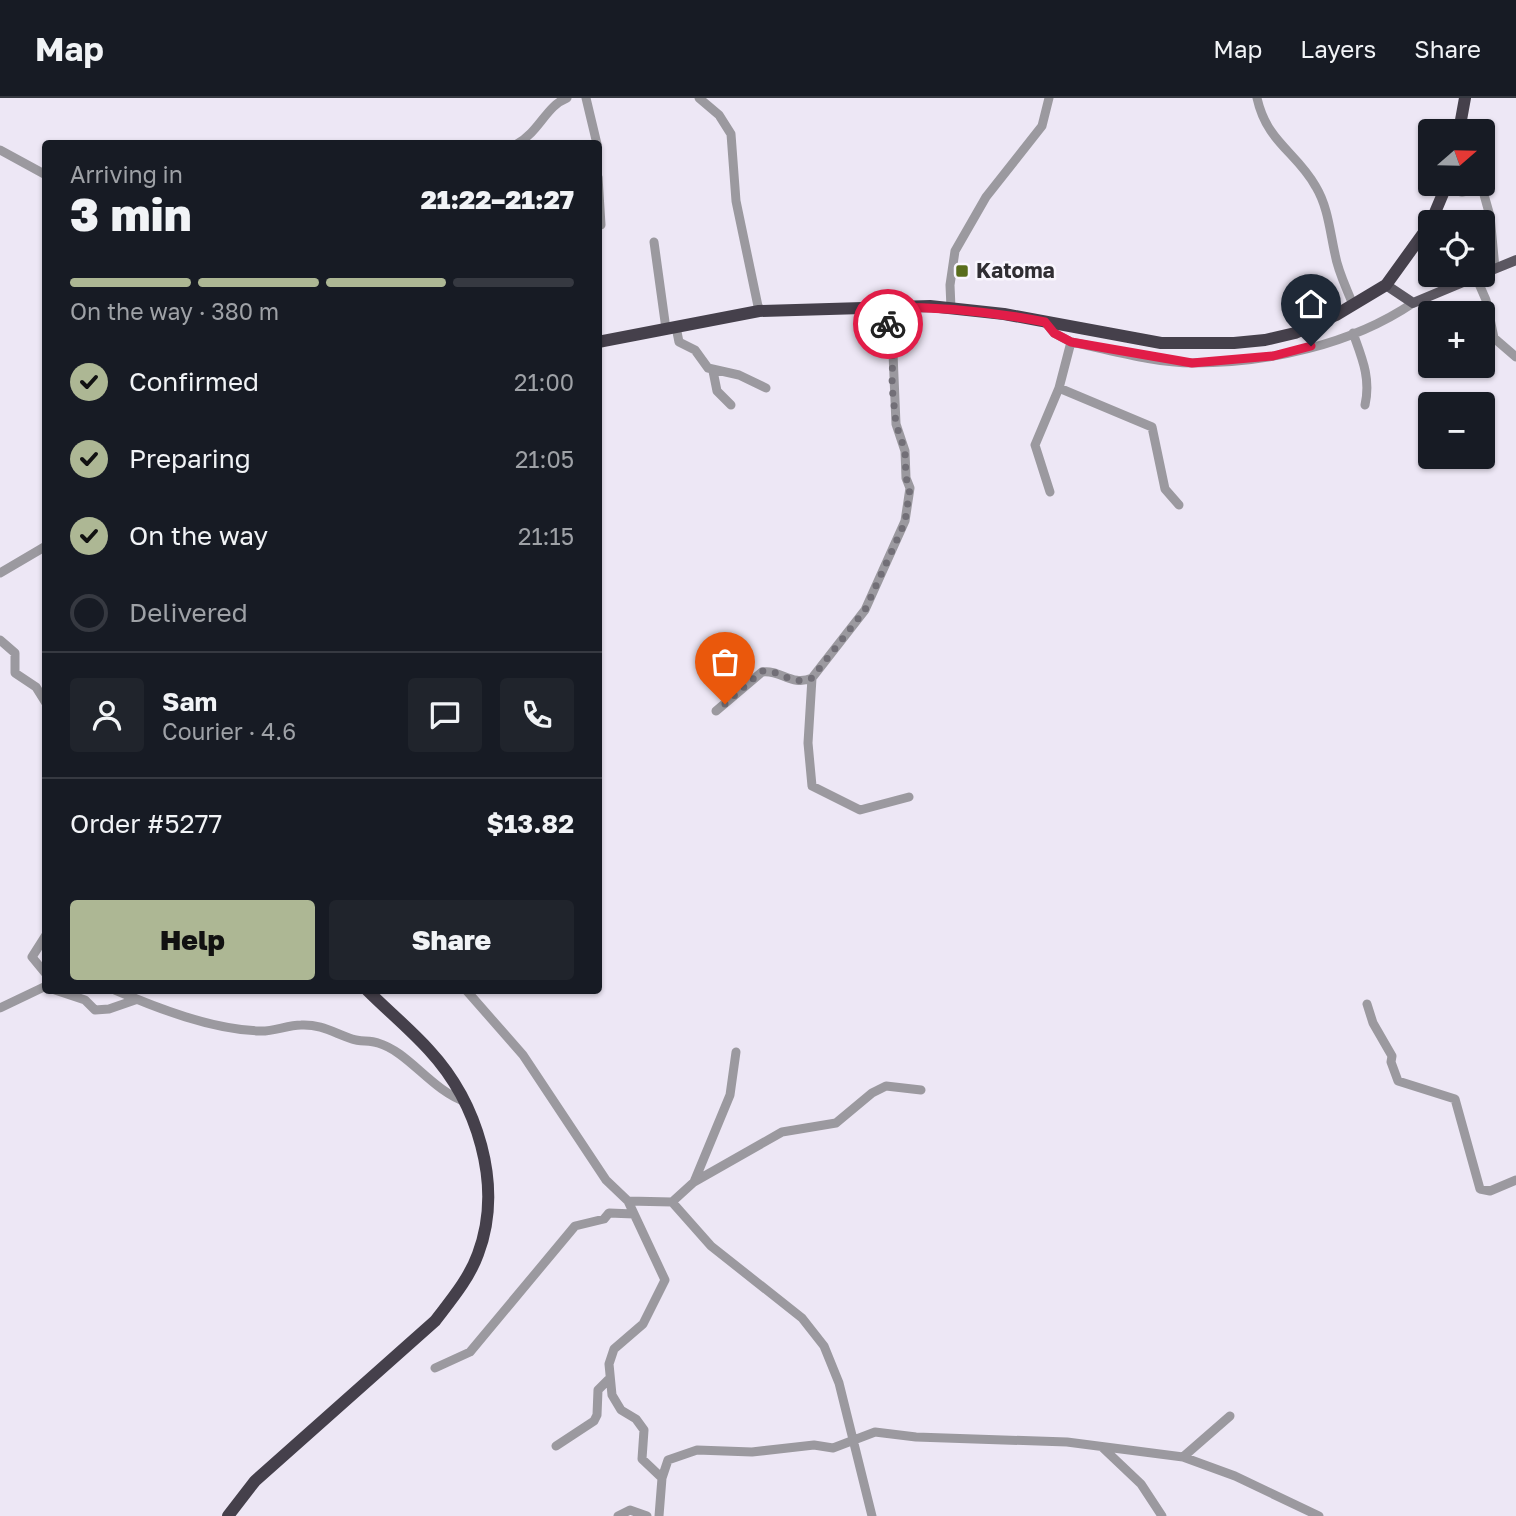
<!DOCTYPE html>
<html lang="en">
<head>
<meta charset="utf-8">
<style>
  :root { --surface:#171b24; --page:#20242c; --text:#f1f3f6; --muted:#9ea1a6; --line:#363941; --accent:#adb794 }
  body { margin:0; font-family:"Golos Text",sans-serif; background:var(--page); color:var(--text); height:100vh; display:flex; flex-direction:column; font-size:26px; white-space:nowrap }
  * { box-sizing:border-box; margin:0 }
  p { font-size:23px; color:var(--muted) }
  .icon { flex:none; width:38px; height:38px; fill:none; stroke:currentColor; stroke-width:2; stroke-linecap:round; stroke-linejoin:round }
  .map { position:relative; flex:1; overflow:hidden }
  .panel { position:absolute; left:42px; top:42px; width:560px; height:854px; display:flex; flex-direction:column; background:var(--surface); border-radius:7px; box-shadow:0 2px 5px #0004 }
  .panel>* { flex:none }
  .needle { width:46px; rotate:70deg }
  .tools { position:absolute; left:1418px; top:21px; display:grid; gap:14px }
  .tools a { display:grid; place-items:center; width:77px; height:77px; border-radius:7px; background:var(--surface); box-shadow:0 2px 5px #0004; font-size:35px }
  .pin { position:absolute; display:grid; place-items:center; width:60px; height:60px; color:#fff; margin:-72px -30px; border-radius:50% 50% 50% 0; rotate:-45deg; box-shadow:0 0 7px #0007 }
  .pin .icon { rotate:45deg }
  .courier { position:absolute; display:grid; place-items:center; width:70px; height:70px; margin:-35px; border:5px solid #e11d48; border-radius:50%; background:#fff; color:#222; box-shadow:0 2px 9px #0007 }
  .head em { font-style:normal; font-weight:800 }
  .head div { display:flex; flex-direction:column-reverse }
  .head { display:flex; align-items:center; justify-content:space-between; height:119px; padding:0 28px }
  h1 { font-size:46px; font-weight:800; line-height:52px }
  .bar { display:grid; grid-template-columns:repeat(4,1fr); gap:10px 7px; align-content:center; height:84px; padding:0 28px }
  .bar i { height:9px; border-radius:5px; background:var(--line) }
  .bar .current { background:var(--accent) }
  .bar p { grid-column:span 4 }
  .line { display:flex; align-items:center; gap:18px; padding:0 28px; border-top:2px solid var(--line) }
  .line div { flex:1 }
  .round { display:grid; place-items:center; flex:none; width:74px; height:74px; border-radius:7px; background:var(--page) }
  ol { padding:0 28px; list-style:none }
  li { display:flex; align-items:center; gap:21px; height:77px }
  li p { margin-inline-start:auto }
  li .icon { padding:7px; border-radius:50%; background:var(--accent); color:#111; stroke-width:4 }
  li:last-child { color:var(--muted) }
  li i { width:38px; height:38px; border:4px solid var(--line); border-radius:50% }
  .button { display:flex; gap:14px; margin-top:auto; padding:14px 28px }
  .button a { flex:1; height:80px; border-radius:7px; background:var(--accent); color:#111; font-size:28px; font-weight:800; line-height:80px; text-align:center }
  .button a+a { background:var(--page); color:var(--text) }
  header { display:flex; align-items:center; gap:42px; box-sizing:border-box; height:98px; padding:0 35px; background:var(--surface); border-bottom:2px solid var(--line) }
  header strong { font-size:33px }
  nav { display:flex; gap:38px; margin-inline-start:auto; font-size:24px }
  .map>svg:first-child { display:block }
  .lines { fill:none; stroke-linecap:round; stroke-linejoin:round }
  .minor { stroke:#9b999f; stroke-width:9 }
  .major { stroke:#5b5761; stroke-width:10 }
  .highway { stroke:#45404b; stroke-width:12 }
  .done { stroke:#726f77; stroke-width:7; stroke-dasharray:0 12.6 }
  .route { stroke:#e11d48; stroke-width:9 }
  .poi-dot { fill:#596d1c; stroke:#f9f6fe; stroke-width:2.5 }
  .labels { text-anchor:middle; stroke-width:5; stroke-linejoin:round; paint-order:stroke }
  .poi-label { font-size:21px; font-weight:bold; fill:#302e33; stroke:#f9f6fe; text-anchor:start }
</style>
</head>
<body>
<header>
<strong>Map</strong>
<nav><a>Map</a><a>Layers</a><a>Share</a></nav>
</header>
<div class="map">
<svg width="1516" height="1418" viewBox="0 0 1516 1418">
  <rect width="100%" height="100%" fill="#ede7f5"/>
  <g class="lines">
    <!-- minor -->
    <path class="minor" d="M 586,0 L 597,46
      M 699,0 L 719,17 L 731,36 L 736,103 L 759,213
      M 1257,0 C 1267,45 1297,54 1316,89 C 1328,109 1330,134 1335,156 C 1338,174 1347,191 1353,207
      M 517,46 C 540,33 546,8 567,0
      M 0,52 L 46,77
      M 598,79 L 601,127
      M 1481,86 L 1490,118 L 1495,170
      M 1446,91 L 1462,94 L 1481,91
      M 654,144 L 666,231
      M 1476,179 L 1486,202 L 1494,240 L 1516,259
      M 951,210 L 950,187 L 955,153 L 986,99 L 1042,28 L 1049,0
      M 1045,224 L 1054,235 L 1071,244 C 1111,252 1153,265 1193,265 C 1268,265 1351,247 1413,205
      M 676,229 L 679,244 L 695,252 L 708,270 L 739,277 L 766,290
      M 1353,235 C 1362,260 1371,280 1365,307
      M 713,273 L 717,293 L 731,307
      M 1059,290 L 1152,329 L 1165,391 L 1179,407
      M 1050,394 L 1035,347 L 1059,290 L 1071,244
      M 0,475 L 46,448
      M 0,542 L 15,555 L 15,575 L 36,589 L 46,605
      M 812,580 L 808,645 L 812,688 L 860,712 L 909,699
      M 716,613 L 762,574 C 780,571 792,589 812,580 L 865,512 L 905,423 L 910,390 L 906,380 L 905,353 L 896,326 L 892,232 L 878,220 L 876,209
      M 46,837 L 32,859 L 46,876
      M 55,892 L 85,902 L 95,912 L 109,911 L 135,902
      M 115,892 C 159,911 211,931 259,933 C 273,934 287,927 301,927 C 321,926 334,935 352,941 C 360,944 370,942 378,945 C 409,954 431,992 466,1004
      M 466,892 L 523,957 L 606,1082 L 628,1103 L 665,1182 L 643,1226 L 614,1251 L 609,1266 L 612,1297 L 621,1312 L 636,1321 L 644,1332 L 642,1361 L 662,1380 L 659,1418
      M 1367,906 L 1373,925 L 1392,958 L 1391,964 L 1398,983 L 1455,1001 L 1480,1091 L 1490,1093 L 1516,1082
      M 0,910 L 46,888
      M 694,1084 L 730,997 L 736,954
      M 628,1103 L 672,1104 L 711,1148 L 802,1220 L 824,1248 L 839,1285 L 872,1418
      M 672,1104 L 694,1084 L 782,1034 L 836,1025 L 872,995 L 886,988 L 921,992
      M 435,1270 L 470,1254 L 575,1128 L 604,1121 L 609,1115 L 634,1116
      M 556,1348 L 594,1323 L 597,1317 L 598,1292 L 608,1282
      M 1102,1349 L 1141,1386 L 1162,1418
      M 1183,1359 L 1230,1318
      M 662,1380 L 668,1362 L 697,1352 L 752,1354 L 814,1347 L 833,1350 L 875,1334 L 916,1339 L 1067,1344 L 1183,1359 L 1235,1378 L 1319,1418
      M 618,1418 L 630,1412 L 647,1418"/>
    <!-- major -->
    <path class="major" d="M 1482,176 L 1516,162
      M 1386,187 L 1413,205 L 1480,177"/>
    <!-- highway -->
    <path class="highway" d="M 1459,33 L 1465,0
      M 1431,124 L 1447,86
      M 598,244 L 759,213 L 930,208 L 1004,216 L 1161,245 L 1234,245 L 1265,242 L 1295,235 L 1336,217 L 1386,187 L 1430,126
      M 228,1418 L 255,1383 L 435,1223 C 451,1202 469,1181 478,1156 C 504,1087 477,1004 429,952 C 410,931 387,912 367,892"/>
  </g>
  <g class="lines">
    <!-- done -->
    <path class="done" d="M 725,606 L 762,573 C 780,571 792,589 812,580 L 865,512 L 905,424 L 910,390 L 906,380 L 905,353 L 896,326 L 892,288 L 893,243 L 888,226"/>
    <!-- route -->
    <path class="route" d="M 888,226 L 878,220 L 876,209 C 934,208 989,213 1045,224 L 1054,235 L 1071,244 L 1192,265 L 1273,258 L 1311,248"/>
  </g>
  <!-- markers -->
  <rect class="poi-dot" x="955" y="166" width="14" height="14" rx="3.5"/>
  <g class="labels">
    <!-- poi labels -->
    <g class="poi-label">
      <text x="976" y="180">Katoma</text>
    </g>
  </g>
</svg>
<div class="tools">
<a><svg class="needle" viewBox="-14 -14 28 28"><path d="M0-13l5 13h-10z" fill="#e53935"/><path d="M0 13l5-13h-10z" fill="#9ea1a6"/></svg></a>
<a><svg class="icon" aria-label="locate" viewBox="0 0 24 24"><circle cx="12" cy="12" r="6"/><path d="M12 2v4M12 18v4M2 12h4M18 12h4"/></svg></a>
<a>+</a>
<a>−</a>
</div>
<div class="pin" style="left:725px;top:606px;background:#ea580c"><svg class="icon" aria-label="bag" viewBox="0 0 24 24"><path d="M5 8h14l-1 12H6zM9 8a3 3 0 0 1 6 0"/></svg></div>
<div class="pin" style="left:1311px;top:248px;background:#1f2937"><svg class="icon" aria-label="home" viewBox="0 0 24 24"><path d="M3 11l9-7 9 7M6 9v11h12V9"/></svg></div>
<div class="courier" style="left:888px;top:226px"><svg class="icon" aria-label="bike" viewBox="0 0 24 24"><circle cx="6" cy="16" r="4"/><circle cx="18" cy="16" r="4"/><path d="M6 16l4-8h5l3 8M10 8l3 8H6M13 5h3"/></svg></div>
<section class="panel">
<div class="head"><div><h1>3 min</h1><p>Arriving in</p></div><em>21:22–21:27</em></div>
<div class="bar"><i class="current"></i><i class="current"></i><i class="current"></i><i></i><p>On the way · 380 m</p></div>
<ol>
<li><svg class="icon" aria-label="check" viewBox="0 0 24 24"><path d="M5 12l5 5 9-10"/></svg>Confirmed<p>21:00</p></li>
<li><svg class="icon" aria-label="check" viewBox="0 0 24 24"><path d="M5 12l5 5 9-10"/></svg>Preparing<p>21:05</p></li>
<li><svg class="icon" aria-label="check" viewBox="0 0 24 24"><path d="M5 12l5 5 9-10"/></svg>On the way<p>21:15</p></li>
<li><i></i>Delivered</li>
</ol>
<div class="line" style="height:126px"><a class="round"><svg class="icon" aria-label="person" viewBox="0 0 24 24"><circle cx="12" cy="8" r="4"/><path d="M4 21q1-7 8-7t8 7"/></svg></a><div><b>Sam</b><p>Courier · 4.6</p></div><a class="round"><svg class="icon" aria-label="chat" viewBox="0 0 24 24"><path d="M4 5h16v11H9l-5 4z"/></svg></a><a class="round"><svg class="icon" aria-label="phone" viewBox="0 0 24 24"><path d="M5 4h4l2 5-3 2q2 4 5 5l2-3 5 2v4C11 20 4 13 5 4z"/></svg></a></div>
<div class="line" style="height:91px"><div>Order #5277</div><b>$13.82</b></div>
<div class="button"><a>Help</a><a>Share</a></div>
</section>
</div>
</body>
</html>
